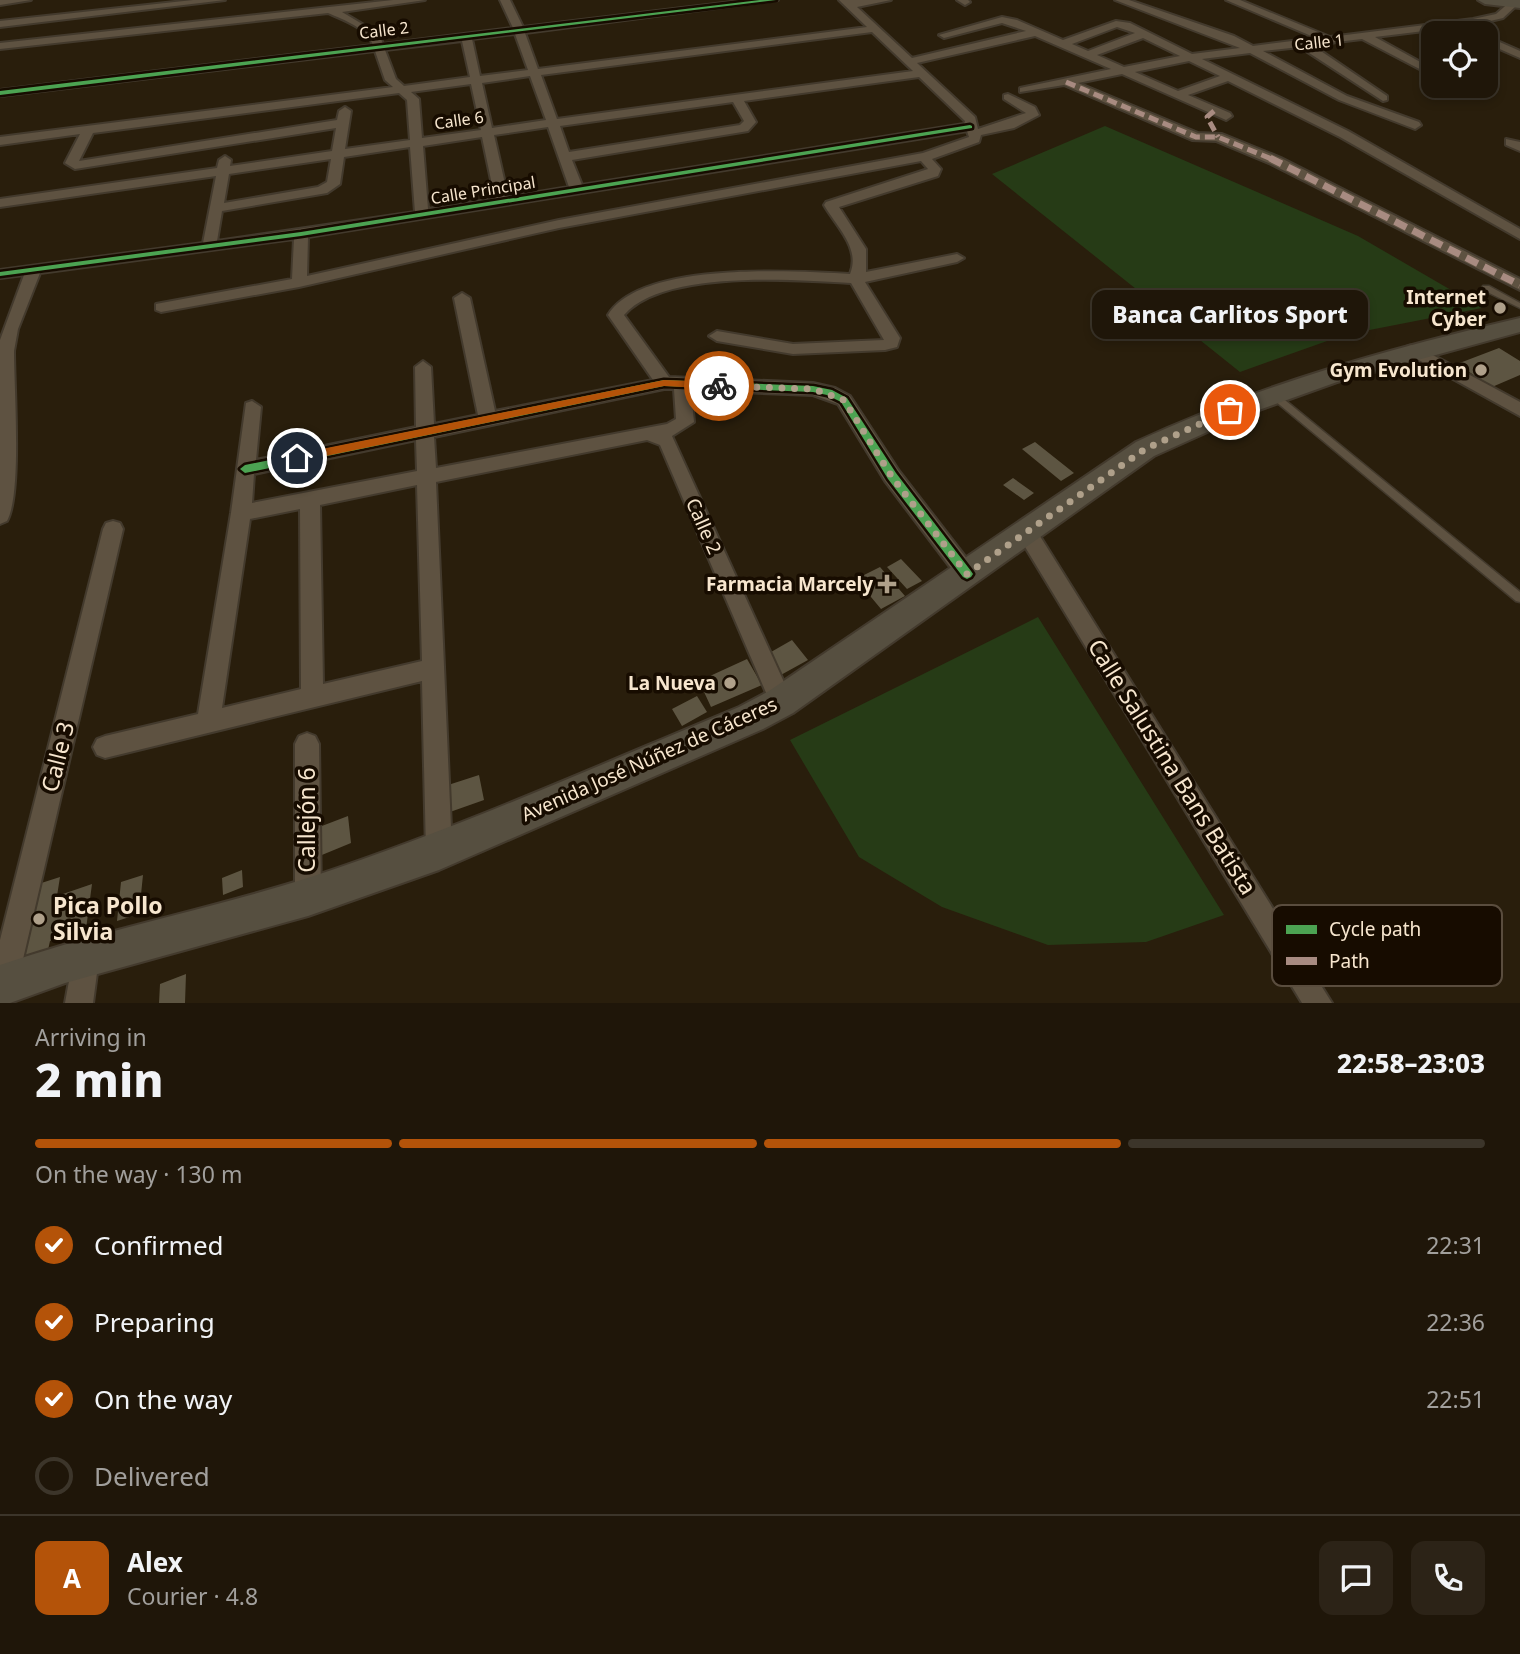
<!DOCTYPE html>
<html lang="en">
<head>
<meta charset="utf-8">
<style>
  :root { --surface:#1f1609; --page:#2c2317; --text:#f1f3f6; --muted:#a19f9c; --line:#3c352a; --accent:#b45309 }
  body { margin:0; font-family:"Noto Sans",sans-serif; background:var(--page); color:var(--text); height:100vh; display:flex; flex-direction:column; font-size:26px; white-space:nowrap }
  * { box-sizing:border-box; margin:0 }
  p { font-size:23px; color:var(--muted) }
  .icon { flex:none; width:38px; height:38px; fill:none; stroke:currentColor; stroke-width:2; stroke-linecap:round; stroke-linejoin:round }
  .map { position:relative; height:1003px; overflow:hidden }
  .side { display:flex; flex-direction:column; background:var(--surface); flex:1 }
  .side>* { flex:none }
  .tools { position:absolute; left:1421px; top:21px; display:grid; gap:14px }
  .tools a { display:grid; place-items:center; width:77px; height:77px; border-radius:14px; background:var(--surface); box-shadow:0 4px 10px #0003,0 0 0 2px var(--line); font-size:35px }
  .pin { position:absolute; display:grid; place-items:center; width:60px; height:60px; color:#fff; margin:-30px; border:4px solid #fff; border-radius:50%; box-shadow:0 2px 7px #0007 }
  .courier { position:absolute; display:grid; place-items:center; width:70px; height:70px; margin:-35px; border:5px solid #b45309; border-radius:50%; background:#fff; color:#222; box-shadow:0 2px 9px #0007 }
  .bubble { position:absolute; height:49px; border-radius:14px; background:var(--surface); box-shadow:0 4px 10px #0003,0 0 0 2px var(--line); font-size:23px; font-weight:800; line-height:49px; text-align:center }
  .overview em { font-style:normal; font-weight:800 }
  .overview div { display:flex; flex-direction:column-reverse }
  .overview { display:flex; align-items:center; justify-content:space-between; height:119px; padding:0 35px }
  h1 { font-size:46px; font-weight:800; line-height:52px }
  .bar { display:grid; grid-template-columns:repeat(4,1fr); gap:10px 7px; align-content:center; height:84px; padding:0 35px }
  .bar i { height:9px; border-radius:5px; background:var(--line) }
  .bar .on { background:var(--accent) }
  .bar p { grid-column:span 4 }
  .line { display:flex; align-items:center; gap:18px; padding:0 35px; border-top:2px solid var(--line) }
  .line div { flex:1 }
  .round { display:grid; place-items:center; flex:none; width:74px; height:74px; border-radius:14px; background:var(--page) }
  ol { padding:0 35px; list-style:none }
  li { display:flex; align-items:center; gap:21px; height:77px }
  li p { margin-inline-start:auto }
  li .icon { padding:7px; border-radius:50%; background:var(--accent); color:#fff; stroke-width:4 }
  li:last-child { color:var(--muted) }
  li i { width:38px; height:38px; border:4px solid var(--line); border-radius:50% }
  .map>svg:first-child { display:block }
  .green { fill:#263b16 }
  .building { fill:#5d5542 }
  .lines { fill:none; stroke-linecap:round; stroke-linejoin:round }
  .lane-casing { stroke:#433a2d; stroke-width:3 }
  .street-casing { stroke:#433a2d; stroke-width:4 }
  .secondary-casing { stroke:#433a2d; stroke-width:4 }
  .lane { fill:#5e5241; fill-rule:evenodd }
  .street { fill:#5e5241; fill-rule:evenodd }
  .secondary { fill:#564f40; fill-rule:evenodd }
  .quiet-far1 { stroke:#a88b81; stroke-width:5; stroke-dasharray:10 5; stroke-linecap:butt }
  .quiet { stroke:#a88b81; stroke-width:7; stroke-dasharray:13 7; stroke-linecap:butt }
  .cycleway-casing { stroke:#170c00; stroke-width:5 }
  .cycleway { fill:#4ca352; fill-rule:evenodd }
  .route { fill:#b45309 }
  .done { stroke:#afa08a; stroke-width:7; stroke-dasharray:0 12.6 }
  .poi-dot { fill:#afa08a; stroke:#170c00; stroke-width:2.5 }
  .labels { text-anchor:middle; stroke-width:7; stroke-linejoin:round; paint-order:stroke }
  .far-street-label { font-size:16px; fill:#f7e6ce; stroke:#170c00 }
  .poi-label { font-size:19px; font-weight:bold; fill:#f7e6ce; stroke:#170c00; text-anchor:end }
  .street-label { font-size:19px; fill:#f7e6ce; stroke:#170c00 }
  .near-street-label { font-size:23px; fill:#f7e6ce; stroke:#170c00 }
  .near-poi-label { font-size:23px; font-weight:bold; fill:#f7e6ce; stroke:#170c00; text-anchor:start }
  .key { fill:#170c00; stroke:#5a4d3e; stroke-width:2 }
  .key-label { font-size:19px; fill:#f7e6ce }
</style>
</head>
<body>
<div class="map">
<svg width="1520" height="1003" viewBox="0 0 1520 1003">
  <rect width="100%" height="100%" fill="#291e0c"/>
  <!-- green -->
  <path class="green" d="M 1105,126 L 1358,236 L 1482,308 L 1344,335 L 1240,372 L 992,174 Z
    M 1038,617 L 1224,915 L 1146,942 L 1048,945 L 942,907 L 859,857 L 790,740 Z"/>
  <!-- building -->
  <path class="building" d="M 1499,348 L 1520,361 L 1520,375 L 1492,387 L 1457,364 Z
    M 1035,442 L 1074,473 L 1061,481 L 1022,449 Z
    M 1013,478 L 1034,493 L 1024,500 L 1003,485 Z
    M 901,559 L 922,581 L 907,589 L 887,567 Z
    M 880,567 L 905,596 L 881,609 L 856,579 Z
    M 792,640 L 808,660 L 779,676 L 764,656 Z
    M 747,659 L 762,685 L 711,707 L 699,681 Z
    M 697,696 L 707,712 L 682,726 L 672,709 Z
    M 479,775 L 484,800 L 450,812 L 445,786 Z
    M 348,816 L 351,843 L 317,857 L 314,829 Z
    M 242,870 L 243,887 L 223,895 L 222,878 Z
    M 143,875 L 139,914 L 117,921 L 121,882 Z
    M 60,877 L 57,896 L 92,884 L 86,929 L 50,941 L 48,950 L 17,959 L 32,886 Z
    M 186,974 L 185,1003 L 159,1003 L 160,984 Z"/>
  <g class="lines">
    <defs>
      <path id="lane" d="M 1483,286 L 1489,286 L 1520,303 L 1520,308 L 1483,290 Z
        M 1272,391 L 1275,392 L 1520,592 L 1520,602 L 1516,601 L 1269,396 L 1268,394 L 1269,392 Z"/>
      <path id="street" d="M 0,0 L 31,0 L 0,5 Z
        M 193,0 L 225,0 L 0,27 L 0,21 Z
        M 393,0 L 425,0 L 342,12 L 379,34 L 383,44 L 513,28 L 500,0 L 510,0 L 523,27 L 749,0 L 778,0 L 525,33 L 538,69 L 867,27 L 839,0 L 891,0 L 857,7 L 912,58 L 1026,31 L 1002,23 L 944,38 L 939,35 L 1002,17 L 1017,20 L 1063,40 L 1116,21 L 1130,23 L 1192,54 L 1240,48 L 1115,0 L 1129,0 L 1234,36 L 1253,46 L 1316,38 L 1226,0 L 1240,0 L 1330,37 L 1473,19 L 1496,14 L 1511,1 L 1517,1 L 1517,5 L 1503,18 L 1473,25 L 1375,37 L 1433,69 L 1433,76 L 1362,39 L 1312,45 L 1387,96 L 1387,100 L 1383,101 L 1300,47 L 1263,51 L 1347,96 L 1419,122 L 1421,125 L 1415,129 L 1339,100 L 1250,53 L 1202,59 L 1348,131 L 1520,229 L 1520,239 L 1340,137 L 1228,81 L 1188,95 L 1230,113 L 1232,116 L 1226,120 L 1122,74 L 1078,83 L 1198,133 L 1222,134 L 1281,158 L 1520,279 L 1520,290 L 1271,164 L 1216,141 L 1192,140 L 1064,85 L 1020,92 L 1020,88 L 1111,69 L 1035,36 L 917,63 L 975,117 L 978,129 L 1026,113 L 1004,99 L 1004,95 L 1008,94 L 1035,107 L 1039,115 L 1014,128 L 981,135 L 979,142 L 932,159 L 941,169 L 938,176 L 839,207 L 866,249 L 866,272 L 957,254 L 964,258 L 957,262 L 865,282 L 900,338 L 897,347 L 885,350 L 793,354 L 717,341 L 709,336 L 717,331 L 793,344 L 884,340 L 851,283 C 796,280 663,269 624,315 L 669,377 L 813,383 L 835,388 L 850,396 L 899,471 L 974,568 L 977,574 L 974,580 L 967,582 L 960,580 L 885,481 L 838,404 L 813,395 L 691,390 L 694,422 L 672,436 L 793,702 L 789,709 L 781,713 L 773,709 L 660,445 L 647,440 L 436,482 L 452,851 L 448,860 L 439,864 L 430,860 L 426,851 L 422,681 L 105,758 L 97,755 L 93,747 L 97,739 L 105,736 L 198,714 L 231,513 L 246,403 L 252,401 L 261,407 L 256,460 L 416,427 L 415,367 L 423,361 L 431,367 L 434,424 L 478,415 L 454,298 L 462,293 L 470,298 L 495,411 L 653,380 L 608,315 C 641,261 794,271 850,274 C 861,248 836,226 824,205 L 826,202 L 928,169 L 921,161 L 559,228 L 299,287 L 161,312 L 156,310 L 156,304 L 292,279 L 294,239 L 40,273 L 18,329 L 14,351 C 14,388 22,494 7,521 L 0,524 L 0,340 L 24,275 L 0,278 L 0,270 L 203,243 L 216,176 L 0,207 L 0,199 L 217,168 L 219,160 L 225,156 L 231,160 L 230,166 L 332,151 L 336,128 L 75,169 L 65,163 L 80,134 L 0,145 L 0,137 L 393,87 L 385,80 L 375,51 L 0,96 L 0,90 L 373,45 C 367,28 344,20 328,13 L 0,49 L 0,43 ZM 1117,27 L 1135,33 L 1088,51 L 1072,44 ZM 872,32 L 913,71 L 557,119 L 541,75 ZM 515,34 L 528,70 L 480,76 L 472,39 ZM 1143,38 L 1180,56 L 1124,67 L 1097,55 ZM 462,41 L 470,77 L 404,86 L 396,79 L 385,50 ZM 1189,61 L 1220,76 L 1178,91 L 1135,72 ZM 530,76 L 546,120 L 492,128 L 482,83 ZM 919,77 L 965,121 L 964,124 L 582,185 L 572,160 L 748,131 L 756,122 L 744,101 ZM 471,84 L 481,130 L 422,138 L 419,99 L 411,92 ZM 399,93 L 407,100 L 410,140 L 345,149 L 351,111 L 345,107 L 339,111 L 337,120 L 79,161 L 93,133 ZM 733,102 L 744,121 L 740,125 L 569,152 L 560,126 ZM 548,127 L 569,187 L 508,197 L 494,135 ZM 967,131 L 969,137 L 923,153 L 559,220 L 307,276 L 308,237 ZM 482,137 L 495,199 L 428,209 L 423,146 ZM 410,147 L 415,212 L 217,241 L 222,211 L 327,193 L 340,184 L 344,157 ZM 331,159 L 327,182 L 318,187 L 224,203 L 229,174 ZM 664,389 L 674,389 L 676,419 L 667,424 L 436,468 L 434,437 ZM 416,440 L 417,471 L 252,503 L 254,474 ZM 417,485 L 422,661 L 323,684 L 320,505 ZM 300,509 L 301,689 L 222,708 L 250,519 Z
        M 957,0 L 968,0 L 970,2 L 965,5 Z
        M 1486,36 L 1520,51 L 1520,58 L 1486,43 Z
        M 1452,86 L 1466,86 L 1480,94 L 1470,96 Z
        M 1506,139 L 1520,142 L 1520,151 L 1506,145 Z
        M 1414,345 L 1520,402 L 1520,416 L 1408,354 L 1408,346 Z
        M 113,521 L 120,523 L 123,529 L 17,985 L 13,995 L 3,999 L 0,998 L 0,940 L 103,529 L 106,523 Z
        M 1026,523 L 1033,525 L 1332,1003 L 1302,1003 L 1019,537 L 1016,531 L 1019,525 Z
        M 307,733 L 315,736 L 319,744 L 321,897 L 317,906 L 308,910 L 299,906 L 295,897 L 295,744 L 299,736 Z
        M 85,944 L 95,948 L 99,958 L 93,1003 L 65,1003 L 75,948 Z"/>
      <path id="secondary" d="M 1478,0 L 1520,0 L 1520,8 L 1485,4 Z
        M 1520,318 L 1520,332 L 1337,382 L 1245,415 L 1154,456 L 793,713 L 763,729 L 439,870 L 308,916 L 65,983 L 10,1003 L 0,1003 L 0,965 C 102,930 208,910 311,877 C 457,829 597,766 739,707 L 769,691 L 1136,442 C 1259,385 1388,349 1520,318 Z"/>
    </defs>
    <!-- lane casing -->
    <use href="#lane" class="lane-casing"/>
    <!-- street casing -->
    <use href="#street" class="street-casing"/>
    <!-- secondary casing -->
    <use href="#secondary" class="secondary-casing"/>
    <!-- lane -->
    <use href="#lane" class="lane"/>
    <!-- street -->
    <use href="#street" class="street"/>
    <!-- secondary -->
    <use href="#secondary" class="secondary"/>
    <!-- quiet-far1 -->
    <path class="quiet-far1" d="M 1066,82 L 1196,137 L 1218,137 L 1274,160
      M 1214,111 L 1207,117 L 1218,137"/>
    <!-- quiet -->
    <path class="quiet" d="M 1270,158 L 1520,285"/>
    <defs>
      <path id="cycleway" d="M 760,0 L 776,0 L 0,95 L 0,91 Z
        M 970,125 L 972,126 L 972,128 L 301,236 L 0,276 L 0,272 L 301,232 Z
        M 664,380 L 813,386 L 832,390 L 847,398 L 896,473 L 971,571 L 973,574 L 971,577 L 967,579 L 963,577 L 888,479 L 841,402 L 827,395 L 813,392 L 664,386 L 245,473 L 240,469 L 245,465 Z"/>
    </defs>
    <!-- cycleway casing -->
    <use href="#cycleway" class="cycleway-casing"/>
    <!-- cycleway -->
    <use href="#cycleway" class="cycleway"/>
  </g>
  <!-- route -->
  <path class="route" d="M 664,380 L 719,382 L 724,386 L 719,389 L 664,386 L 297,462 L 292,458 L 297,454 Z"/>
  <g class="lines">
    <!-- done -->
    <path class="done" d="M 719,386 L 813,389 L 844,400 L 892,477 L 967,574 L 1145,449 L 1230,410"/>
  </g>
  <!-- markers -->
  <g class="poi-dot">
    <circle cx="1500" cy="308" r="7"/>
    <circle cx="1481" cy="370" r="7"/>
    <path d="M883.5 573.5h7v7h7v7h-7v7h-7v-7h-7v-7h7z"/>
    <circle cx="730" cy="683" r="7"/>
    <circle cx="39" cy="919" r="7"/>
  </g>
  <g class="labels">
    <!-- far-street labels -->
    <g class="far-street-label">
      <text transform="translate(384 30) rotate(-7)" y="6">Calle 2</text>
      <text transform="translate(1319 42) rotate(-6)" y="6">Calle 1</text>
      <text transform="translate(459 120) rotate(-8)" y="6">Calle 6</text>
      <text transform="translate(483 190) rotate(-9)" y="6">Calle Principal</text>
    </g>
    <!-- poi labels -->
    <g class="poi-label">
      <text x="1486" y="304">Internet<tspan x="1486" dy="22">Cyber</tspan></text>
      <text x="1467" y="377">Gym Evolution</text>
      <text x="873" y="591">Farmacia Marcely</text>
      <text x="716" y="690">La Nueva</text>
    </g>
    <!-- street labels -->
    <g class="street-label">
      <text transform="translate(704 526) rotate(66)" y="7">Calle 2</text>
      <text transform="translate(649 759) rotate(-24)" y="7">Avenida José Núñez de Cáceres</text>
    </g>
    <!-- near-street labels -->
    <g class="near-street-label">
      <text transform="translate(58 757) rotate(-76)" y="8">Calle 3</text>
      <text transform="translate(1172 767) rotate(58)" y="8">Calle Salustina Bans Batista</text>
      <text transform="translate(307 820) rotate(-90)" y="8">Callejón 6</text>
    </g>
    <!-- near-poi labels -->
    <g class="near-poi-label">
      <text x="53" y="914">Pica Pollo<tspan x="53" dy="26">Silvia</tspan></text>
    </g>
  </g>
  <!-- legend -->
  <rect x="1272" y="905" width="230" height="81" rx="10" class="key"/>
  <rect x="1286" y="925" width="31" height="9" fill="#4ca352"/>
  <rect x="1286" y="957" width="31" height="8" fill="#a88b81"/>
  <g class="key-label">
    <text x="1329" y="936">Cycle path</text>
    <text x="1329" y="968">Path</text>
  </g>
</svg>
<div class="tools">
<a><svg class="icon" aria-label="locate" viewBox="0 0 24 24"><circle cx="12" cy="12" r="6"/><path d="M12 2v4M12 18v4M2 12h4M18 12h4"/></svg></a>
</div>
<div class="pin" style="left:1230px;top:410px;background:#ea580c"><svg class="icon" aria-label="bag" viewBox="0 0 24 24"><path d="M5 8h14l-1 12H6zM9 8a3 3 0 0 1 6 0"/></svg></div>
<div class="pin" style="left:297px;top:458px;background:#1f2937"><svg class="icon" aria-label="home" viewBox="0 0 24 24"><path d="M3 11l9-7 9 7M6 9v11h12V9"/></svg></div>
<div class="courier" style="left:719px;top:386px"><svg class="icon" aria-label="bike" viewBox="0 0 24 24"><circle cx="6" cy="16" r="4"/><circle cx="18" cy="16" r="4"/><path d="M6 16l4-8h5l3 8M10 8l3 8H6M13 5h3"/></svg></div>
<div class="bubble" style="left:1092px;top:290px;width:276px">Banca Carlitos Sport</div>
</div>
<section class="side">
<div class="overview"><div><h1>2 min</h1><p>Arriving in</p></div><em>22:58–23:03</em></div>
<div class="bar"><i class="on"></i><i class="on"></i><i class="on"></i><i></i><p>On the way · 130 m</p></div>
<ol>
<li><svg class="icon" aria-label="check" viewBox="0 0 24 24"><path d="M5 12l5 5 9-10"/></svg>Confirmed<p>22:31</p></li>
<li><svg class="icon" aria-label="check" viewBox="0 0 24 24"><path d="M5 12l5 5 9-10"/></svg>Preparing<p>22:36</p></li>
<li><svg class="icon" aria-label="check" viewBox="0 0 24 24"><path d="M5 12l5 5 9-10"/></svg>On the way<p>22:51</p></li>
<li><i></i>Delivered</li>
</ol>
<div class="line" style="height:126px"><b class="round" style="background:var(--accent);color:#fff">A</b><div><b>Alex</b><p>Courier · 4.8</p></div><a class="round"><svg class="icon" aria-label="chat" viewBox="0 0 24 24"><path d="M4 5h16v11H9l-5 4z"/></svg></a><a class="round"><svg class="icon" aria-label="phone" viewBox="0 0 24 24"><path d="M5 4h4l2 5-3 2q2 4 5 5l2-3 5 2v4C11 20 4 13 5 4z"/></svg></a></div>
</section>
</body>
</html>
